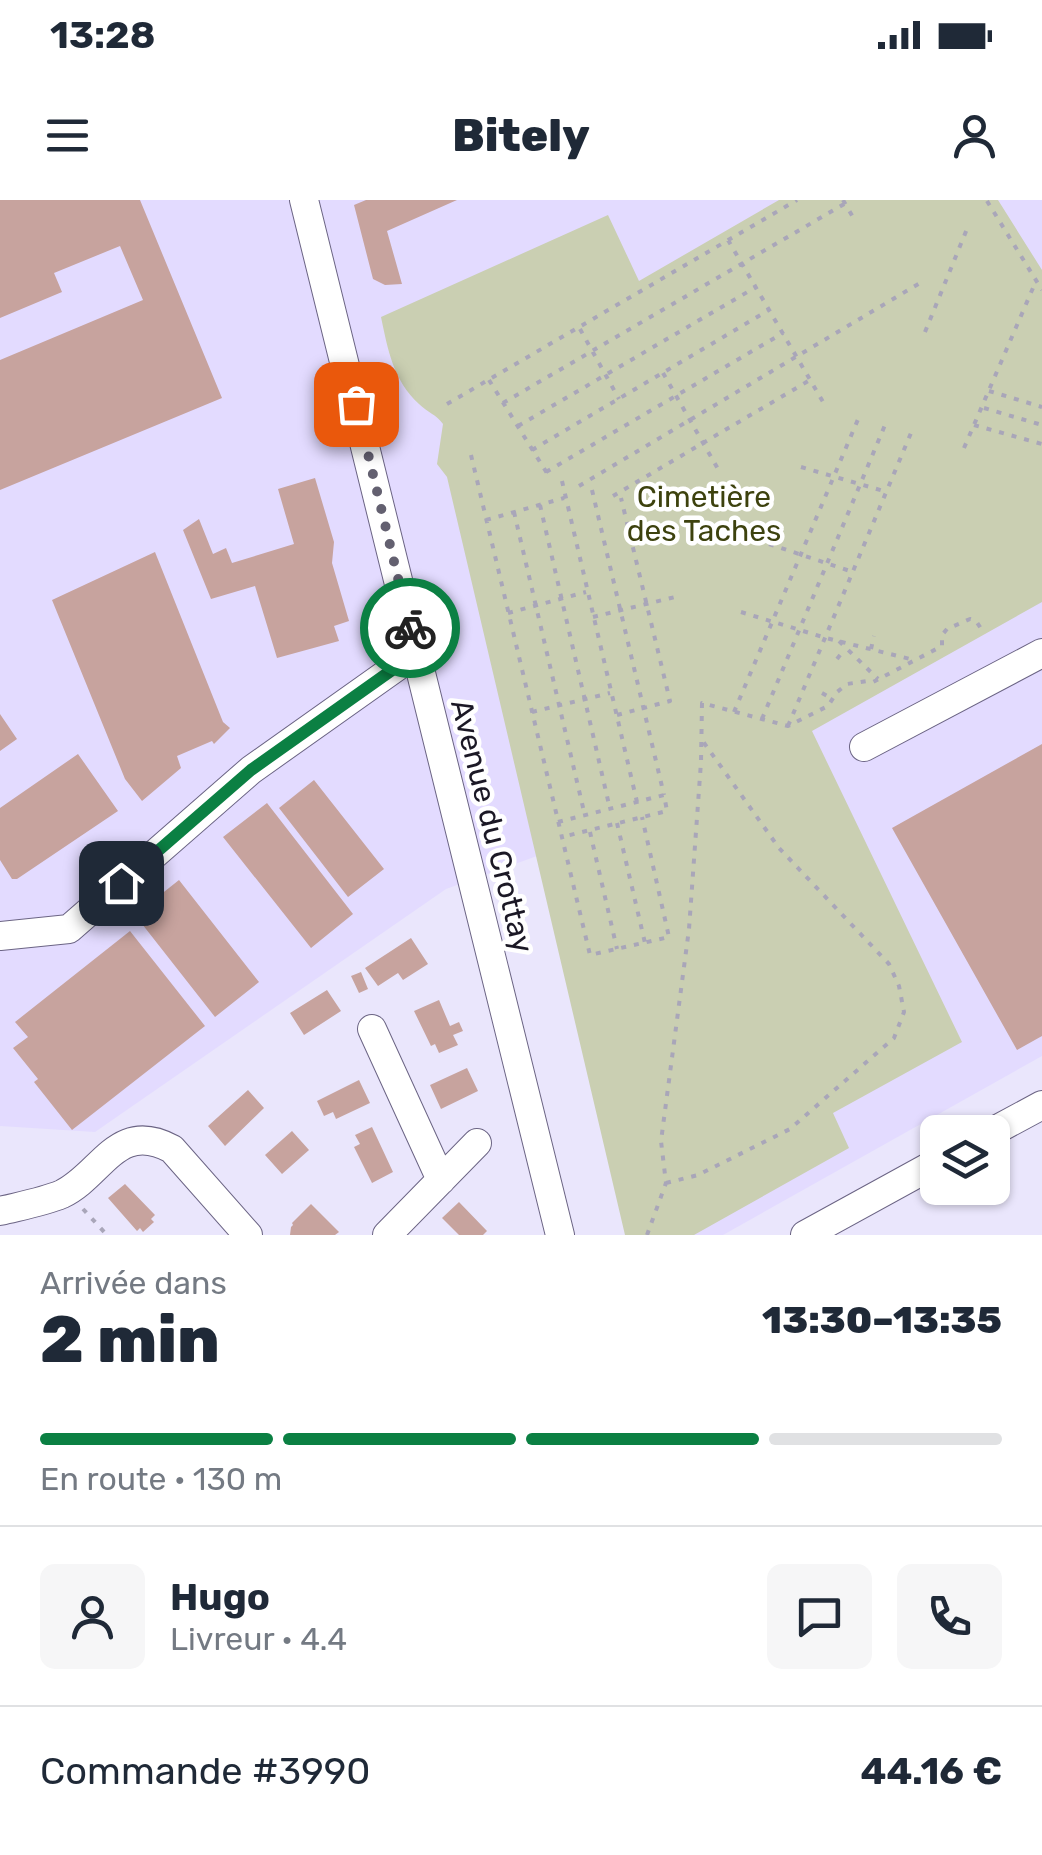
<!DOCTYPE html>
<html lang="fr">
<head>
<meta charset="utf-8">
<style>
  :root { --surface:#fff; --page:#f6f6f7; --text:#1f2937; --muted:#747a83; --line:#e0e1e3; --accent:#0b8043 }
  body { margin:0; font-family:Rubik,sans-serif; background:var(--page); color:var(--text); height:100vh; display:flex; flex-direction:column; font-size:38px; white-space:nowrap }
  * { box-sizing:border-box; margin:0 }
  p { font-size:32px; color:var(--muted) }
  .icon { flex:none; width:55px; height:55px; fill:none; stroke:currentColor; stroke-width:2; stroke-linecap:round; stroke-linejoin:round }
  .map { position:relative; height:1035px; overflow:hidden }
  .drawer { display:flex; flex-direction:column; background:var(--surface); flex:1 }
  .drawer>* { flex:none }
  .tools { position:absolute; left:920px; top:915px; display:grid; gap:20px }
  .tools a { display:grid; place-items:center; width:90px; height:90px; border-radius:15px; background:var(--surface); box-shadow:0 2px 8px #0004; font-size:50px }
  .pin { position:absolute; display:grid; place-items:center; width:85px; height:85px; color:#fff; margin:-42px; border-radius:20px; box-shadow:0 5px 15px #0006 }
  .courier { position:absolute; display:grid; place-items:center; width:100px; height:100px; margin:-50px; border:8px solid #0b8043; border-radius:50%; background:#fff; color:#222; box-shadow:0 2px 12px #0007 }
  .headline em { font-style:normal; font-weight:800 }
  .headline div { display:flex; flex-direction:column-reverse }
  .headline { display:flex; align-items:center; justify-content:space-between; height:170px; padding:0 40px }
  h1 { font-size:65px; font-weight:800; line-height:75px }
  .bar { display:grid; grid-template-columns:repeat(4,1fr); gap:15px 10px; align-content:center; height:120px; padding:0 40px }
  .bar i { height:12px; border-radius:8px; background:var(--line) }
  .bar .active { background:var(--accent) }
  .bar p { grid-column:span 4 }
  .line { display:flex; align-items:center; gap:25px; padding:0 40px; border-top:2px solid var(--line) }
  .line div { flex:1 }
  .round { display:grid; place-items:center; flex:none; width:105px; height:105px; border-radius:15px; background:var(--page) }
  .status { display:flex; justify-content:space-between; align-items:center; height:70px; padding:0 50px; background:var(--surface); direction:ltr }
  .status svg { height:28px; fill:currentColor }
  header { display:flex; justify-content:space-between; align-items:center; height:130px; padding:0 40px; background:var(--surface); font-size:45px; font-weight:800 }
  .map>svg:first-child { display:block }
  .built { fill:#e3dbff }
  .green { fill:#cacfb2 }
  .building { fill:#c7a39e }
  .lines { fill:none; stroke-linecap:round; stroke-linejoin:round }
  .minor-casing { stroke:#6b6484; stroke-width:30 }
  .path { stroke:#a9a6b9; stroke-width:4; stroke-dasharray:5 8; stroke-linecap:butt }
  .minor { stroke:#fff; stroke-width:28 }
  .done { stroke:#636070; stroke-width:10; stroke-dasharray:0 18 }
  .route { stroke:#0b8043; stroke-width:12 }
  .labels { text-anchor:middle; stroke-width:9; stroke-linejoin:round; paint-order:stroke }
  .park-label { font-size:30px; fill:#3d420e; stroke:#fff }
  .street-label { font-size:30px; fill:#1b1825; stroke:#fff }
</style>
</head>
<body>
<div class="status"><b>13:28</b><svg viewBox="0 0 49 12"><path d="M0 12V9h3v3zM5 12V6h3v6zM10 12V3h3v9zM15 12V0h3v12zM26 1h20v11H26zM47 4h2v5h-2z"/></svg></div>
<header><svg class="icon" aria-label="menu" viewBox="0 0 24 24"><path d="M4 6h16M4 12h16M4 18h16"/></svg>Bitely<svg class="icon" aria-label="person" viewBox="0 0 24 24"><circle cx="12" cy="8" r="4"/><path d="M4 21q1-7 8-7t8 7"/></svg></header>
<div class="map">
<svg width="1042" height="1035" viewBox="0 0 1042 1035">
  <rect width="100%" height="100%" fill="#eae6fc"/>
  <!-- built -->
  <path class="built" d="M 0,0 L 1042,0 L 1042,856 L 723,1035 L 631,1035 L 548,652 L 446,689 L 95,932 L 0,926 Z"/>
  <!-- green -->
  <path class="green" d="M 779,0 L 998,0 L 1042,70 L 1042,402 L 812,531 L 962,842 L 833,913 L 849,948 L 694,1035 L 625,1035 L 447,277 L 437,264 L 443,224 C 437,215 427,212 419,204 C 393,180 388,150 381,117 L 608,15 L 639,81 Z"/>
  <!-- building -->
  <path class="building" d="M 0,0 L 140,0 L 222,198 L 0,290 L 0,160 L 143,100 L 120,46 L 54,73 L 62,92 L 0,118 Z
    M 366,0 L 457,0 L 387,31 L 402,84 L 385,85 L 373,79 L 354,5 Z
    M 315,278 L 334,342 L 332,363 L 349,421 L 334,426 L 339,441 L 277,458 L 255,386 L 211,399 L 183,330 L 199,319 L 213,354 L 226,348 L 232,363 L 294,344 L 278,289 Z
    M 155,352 L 223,522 L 230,528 L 214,544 L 212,541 L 177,556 L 181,568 L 142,601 L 125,579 L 52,400 Z
    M 0,514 L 17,539 L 0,551 Z
    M 1042,544 L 1042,836 L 1017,850 L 892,628 Z
    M 78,554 L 118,611 L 17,679 L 12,679 L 0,660 L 0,608 Z
    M 314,580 L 384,669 L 348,697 L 279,608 Z
    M 267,603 L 353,714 L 311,748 L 223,637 Z
    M 179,680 L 259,782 L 215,817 L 135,715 Z
    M 130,731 L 205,826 L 72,930 L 34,882 L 38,879 L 13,848 L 28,837 L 15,822 Z
    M 411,738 L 428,764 L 403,780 L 398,773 L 378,786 L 365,768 Z
    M 361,772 L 368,789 L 359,793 L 351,776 Z
    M 327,790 L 341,811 L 304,835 L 290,813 Z
    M 439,800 L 450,826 L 459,822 L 463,831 L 453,835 L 458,845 L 439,853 L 435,844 L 431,846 L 414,811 Z
    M 467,868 L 478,891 L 441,909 L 430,885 Z
    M 359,880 L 370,903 L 336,919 L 333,912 L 324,916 L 317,901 Z
    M 248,890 L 264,908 L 225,946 L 208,926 Z
    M 372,927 L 393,972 L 372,983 L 354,947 L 360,944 L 355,935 Z
    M 292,931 L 309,950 L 282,974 L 265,955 Z
    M 125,984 L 155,1015 L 151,1019 L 154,1022 L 143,1032 L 140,1028 L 137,1031 L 108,998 Z
    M 459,1002 L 487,1031 L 483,1035 L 459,1035 L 442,1018 Z
    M 311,1004 L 339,1032 L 335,1035 L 290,1035 L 291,1027 L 293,1025 L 292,1023 Z"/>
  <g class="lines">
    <defs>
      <path id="minor" d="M 304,0 L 560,1035
        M 864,547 L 1042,453
        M 0,736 L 69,729 L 251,570 L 416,453
        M 372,829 L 441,980
        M 992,932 L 1042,905
        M 0,1011 C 20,1006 43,1002 62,994 C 102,975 117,919 172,949 L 248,1035
        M 387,1035 L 477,943
        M 805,1035 L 938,962"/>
    </defs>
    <!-- minor casing -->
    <use href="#minor" class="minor-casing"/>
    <!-- path -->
    <path class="path" d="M 843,0 L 854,19
      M 987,1 L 1042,90
      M 728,40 L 826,207
      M 580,129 L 619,199
      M 925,132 L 969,24
      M 663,173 L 718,269
      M 489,180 L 550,278
      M 989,191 L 1042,207
      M 503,203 L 851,0
      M 447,204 L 797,0
      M 984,208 L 1042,225
      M 974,225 L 1042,244
      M 518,226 L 756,87
      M 964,248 L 1036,81
      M 532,250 L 769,110
      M 471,255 L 590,755 L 669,737 L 642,617
      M 801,267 L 887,292
      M 546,272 L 783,133
      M 562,281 L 637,602
      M 579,286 L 925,80
      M 592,290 L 664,595
      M 613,296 L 810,180
      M 540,305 L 610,609
      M 514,312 L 585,616
      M 486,320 L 564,298
      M 769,344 L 853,372
      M 741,412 L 826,438 L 914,460
      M 508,413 L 586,392
      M 593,417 L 675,397
      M 839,441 L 878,479
      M 871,449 L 874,436
      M 837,459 L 845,449
      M 822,493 L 833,499
      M 532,512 L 610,493
      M 734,512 L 859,217
      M 617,515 L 670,501 L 621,298
      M 762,519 L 885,225
      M 788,526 L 911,233
      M 558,622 L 664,595 L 667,611 L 562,637
      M 617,623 L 645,743
      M 590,632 L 617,749
      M 666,983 L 698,975 L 790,929 L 894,838 L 904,812 L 899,786 L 889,764 L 779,648 L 702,540
      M 83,1009 L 107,1035
      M 647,1035 L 666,983 L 661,941 L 689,729 L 701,562 L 702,503 L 788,526 L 828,506 L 837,492 L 847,484 L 867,481 L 873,482 L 942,446 L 942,435 L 947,429 L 970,419 L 976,421 L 982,430"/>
    <!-- minor -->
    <use href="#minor" class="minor"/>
  </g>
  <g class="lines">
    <!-- done -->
    <path class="done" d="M 356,204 L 410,428"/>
    <!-- route -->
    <path class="route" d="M 121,683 L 251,570 L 416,453 L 410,428"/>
  </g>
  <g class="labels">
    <!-- park labels -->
    <g class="park-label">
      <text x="704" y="307">Cimetière<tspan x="704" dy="34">des Taches</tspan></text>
    </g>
    <!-- street labels -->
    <g class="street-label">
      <text transform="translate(492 626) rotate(76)" y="10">Avenue du Crottay</text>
    </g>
  </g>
</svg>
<div class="tools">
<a><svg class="icon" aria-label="layers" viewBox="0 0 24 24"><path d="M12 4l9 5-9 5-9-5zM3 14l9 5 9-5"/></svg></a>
</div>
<div class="pin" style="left:356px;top:204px;background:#ea580c"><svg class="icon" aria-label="bag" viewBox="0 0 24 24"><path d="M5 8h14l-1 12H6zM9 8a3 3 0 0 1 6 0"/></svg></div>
<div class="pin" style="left:121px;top:683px;background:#1f2937"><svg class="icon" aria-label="home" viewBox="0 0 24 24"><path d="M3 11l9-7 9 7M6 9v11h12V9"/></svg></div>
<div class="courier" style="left:410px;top:428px"><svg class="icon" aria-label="bike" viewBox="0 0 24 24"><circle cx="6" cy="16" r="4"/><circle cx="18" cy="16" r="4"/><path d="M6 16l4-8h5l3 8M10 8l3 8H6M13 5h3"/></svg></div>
</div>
<section class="drawer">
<div class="headline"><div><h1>2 min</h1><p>Arrivée dans</p></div><em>13:30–13:35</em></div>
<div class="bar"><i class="active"></i><i class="active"></i><i class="active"></i><i></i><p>En route · 130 m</p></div>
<div class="line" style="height:180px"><a class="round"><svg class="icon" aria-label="person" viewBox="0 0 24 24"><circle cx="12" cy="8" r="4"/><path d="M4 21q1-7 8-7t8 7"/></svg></a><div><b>Hugo</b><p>Livreur · 4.4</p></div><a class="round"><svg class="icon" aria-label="chat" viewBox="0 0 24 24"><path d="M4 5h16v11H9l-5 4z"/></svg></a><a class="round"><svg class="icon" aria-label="phone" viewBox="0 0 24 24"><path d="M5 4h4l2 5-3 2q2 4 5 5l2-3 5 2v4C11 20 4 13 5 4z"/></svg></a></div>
<div class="line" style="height:130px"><div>Commande #3990</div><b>44.16 €</b></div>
</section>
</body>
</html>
